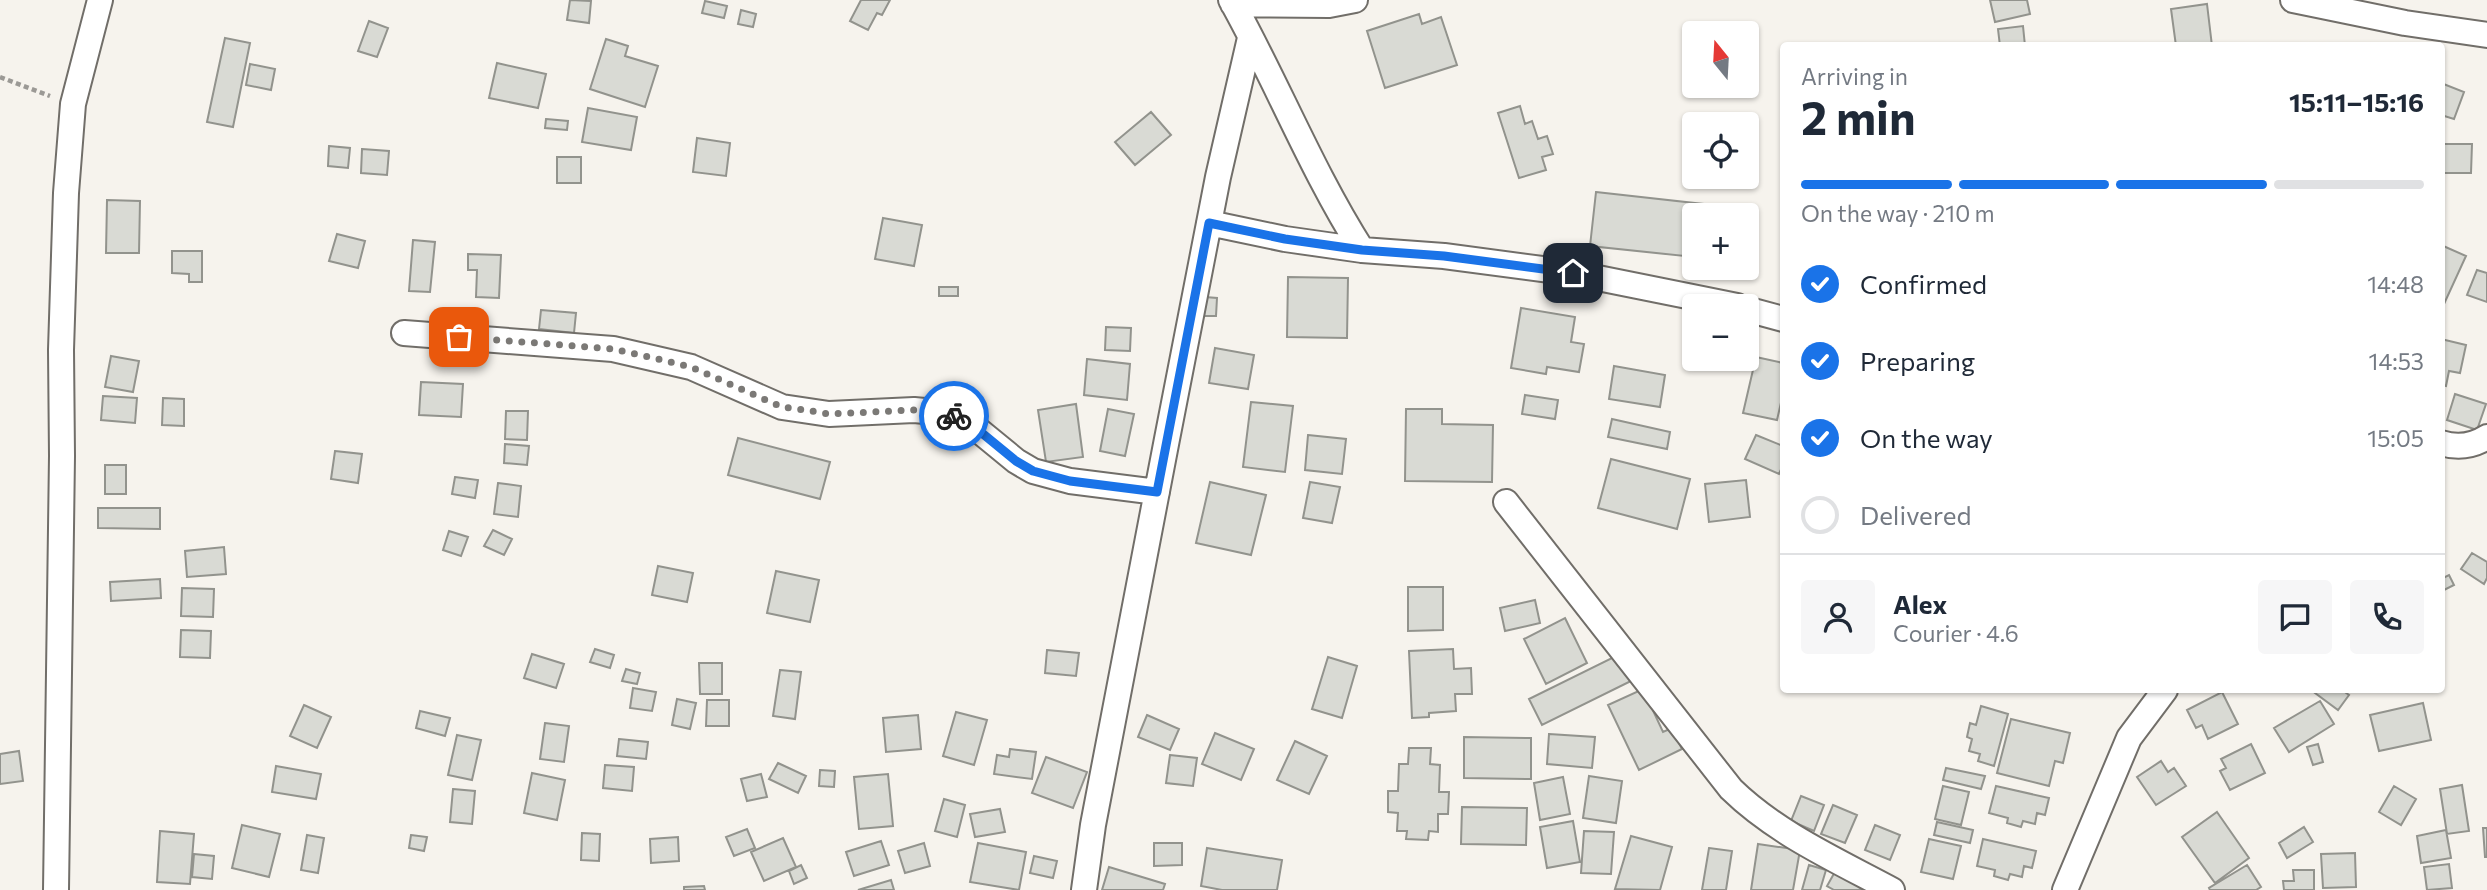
<!DOCTYPE html>
<html lang="en">
<head>
<meta charset="utf-8">
<style>
  :root { --surface:#fff; --page:#f6f6f7; --text:#1f2937; --muted:#747a83; --line:#e0e1e3; --accent:#1a73e8 }
  body { margin:0; font-family:Commissioner,sans-serif; background:var(--page); color:var(--text); height:100vh; display:flex; flex-direction:column; font-size:26px; white-space:nowrap }
  * { box-sizing:border-box; margin:0 }
  p { font-size:23px; color:var(--muted) }
  .icon { flex:none; width:38px; height:38px; fill:none; stroke:currentColor; stroke-width:2; stroke-linecap:round; stroke-linejoin:round }
  .map { position:relative; flex:1; overflow:hidden }
  .side { position:absolute; left:1780px; top:42px; width:665px; height:651px; display:flex; flex-direction:column; background:var(--surface); border-radius:7px; box-shadow:0 2px 5px #0004 }
  .side>* { flex:none }
  .needle { width:46px; rotate:342deg }
  .buttons { position:absolute; left:1682px; top:21px; display:grid; gap:14px }
  .buttons a { display:grid; place-items:center; width:77px; height:77px; border-radius:7px; background:var(--surface); box-shadow:0 2px 5px #0004; font-size:35px }
  .pin { position:absolute; display:grid; place-items:center; width:60px; height:60px; color:#fff; margin:-30px; border-radius:14px; box-shadow:0 4px 10px #0006 }
  .courier { position:absolute; display:grid; place-items:center; width:70px; height:70px; margin:-35px; border:5px solid #1a73e8; border-radius:50%; background:#fff; color:#222; box-shadow:0 2px 9px #0007 }
  .head em { font-style:normal; font-weight:700 }
  .head div { display:flex; flex-direction:column-reverse }
  .head { display:flex; align-items:center; justify-content:space-between; height:119px; padding:0 21px }
  h1 { font-size:46px; font-weight:700; line-height:52px }
  .bar { display:grid; grid-template-columns:repeat(4,1fr); gap:10px 7px; align-content:center; height:84px; padding:0 21px }
  .bar i { height:9px; border-radius:5px; background:var(--line) }
  .bar .current { background:var(--accent) }
  .bar p { grid-column:span 4 }
  .line { display:flex; align-items:center; gap:18px; padding:0 21px; border-top:2px solid var(--line) }
  .line div { flex:1 }
  .round { display:grid; place-items:center; flex:none; width:74px; height:74px; border-radius:7px; background:var(--page) }
  ol { padding:0 21px; list-style:none }
  li { display:flex; align-items:center; gap:21px; height:77px }
  li p { margin-inline-start:auto }
  li .icon { padding:7px; border-radius:50%; background:var(--accent); color:#fff; stroke-width:4 }
  li:last-child { color:var(--muted) }
  li i { width:38px; height:38px; border:4px solid var(--line); border-radius:50% }
  .map>svg:first-child { display:block }
  .building { fill:#d9dad4; stroke:#92938d; stroke-width:2 }
  .lines { fill:none; stroke-linecap:round; stroke-linejoin:round }
  .minor-casing { stroke:#716e69; stroke-width:28 }
  .path { stroke:#9b9995; stroke-width:4.5; stroke-dasharray:5 3.5; stroke-linecap:butt }
  .minor { stroke:#fff; stroke-width:24 }
  .done { stroke:#7b7976; stroke-width:7; stroke-dasharray:0 12.6 }
  .route { stroke:#1a73e8; stroke-width:9 }
</style>
</head>
<body>
<div class="map">
<svg width="2487" height="890" viewBox="0 0 2487 890">
  <rect width="100%" height="100%" fill="#f6f3ed"/>
  <!-- building -->
  <path class="building" d="M 570,0 L 591,1 L 589,23 L 567,20 Z
    M 861,0 L 890,0 L 882,15 L 877,13 L 868,30 L 850,21 Z
    M 1990,0 L 2027,0 L 2030,14 L 1995,22 Z
    M 705,1 L 727,6 L 724,18 L 702,13 Z
    M 2207,4 L 2212,46 L 2176,46 L 2171,9 Z
    M 741,10 L 756,14 L 753,27 L 738,24 Z
    M 1419,14 L 1422,24 L 1441,17 L 1457,65 L 1385,88 L 1367,31 Z
    M 369,21 L 388,28 L 377,57 L 358,51 Z
    M 2023,26 L 2025,46 L 2000,46 L 1998,29 Z
    M 225,38 L 250,43 L 233,127 L 207,122 Z
    M 606,39 L 628,46 L 625,56 L 658,66 L 645,107 L 590,89 Z
    M 497,63 L 546,74 L 538,108 L 489,98 Z
    M 250,64 L 275,69 L 271,90 L 246,85 Z
    M 2441,83 L 2464,92 L 2454,119 L 2441,115 Z
    M 1520,106 L 1525,124 L 1532,121 L 1538,139 L 1547,136 L 1553,154 L 1542,157 L 1546,170 L 1519,178 L 1498,113 Z
    M 588,108 L 637,117 L 631,150 L 582,142 Z
    M 1151,112 L 1171,135 L 1135,165 L 1115,142 Z
    M 546,119 L 568,121 L 567,130 L 545,128 Z
    M 697,138 L 730,143 L 726,176 L 693,172 Z
    M 2441,144 L 2472,144 L 2471,173 L 2441,173 Z
    M 329,146 L 350,148 L 348,168 L 328,166 Z
    M 362,149 L 389,151 L 387,175 L 361,173 Z
    M 557,157 L 581,157 L 581,183 L 557,183 Z
    M 1596,192 L 1748,209 L 1746,225 L 1746,215 L 1694,215 L 1694,257 L 1590,246 Z
    M 107,200 L 140,201 L 139,253 L 106,253 Z
    M 883,218 L 922,225 L 914,266 L 875,259 Z
    M 337,234 L 365,241 L 358,268 L 329,261 Z
    M 413,240 L 435,242 L 430,292 L 409,291 Z
    M 2441,245 L 2466,256 L 2444,304 L 2441,303 Z
    M 172,251 L 202,251 L 202,282 L 189,282 L 189,274 L 172,273 Z
    M 468,254 L 501,255 L 499,298 L 476,297 L 477,270 L 468,270 Z
    M 2477,270 L 2487,273 L 2487,302 L 2467,295 Z
    M 1288,277 L 1348,278 L 1347,338 L 1287,337 Z
    M 939,287 L 958,287 L 958,296 L 939,296 Z
    M 1205,297 L 1217,298 L 1216,316 L 1204,316 Z
    M 1521,308 L 1575,317 L 1571,342 L 1584,344 L 1579,372 L 1547,367 L 1546,374 L 1511,368 Z
    M 541,310 L 576,313 L 574,333 L 539,329 Z
    M 1106,327 L 1131,328 L 1130,351 L 1105,350 Z
    M 2441,339 L 2466,345 L 2460,373 L 2449,371 L 2446,386 L 2441,385 Z
    M 1215,348 L 1254,355 L 1248,389 L 1209,383 Z
    M 111,356 L 139,361 L 133,392 L 105,387 Z
    M 1756,357 L 1783,363 L 1783,394 L 1777,420 L 1743,413 Z
    M 1087,359 L 1130,364 L 1127,400 L 1084,395 Z
    M 1614,366 L 1665,375 L 1660,407 L 1609,399 Z
    M 421,382 L 463,384 L 461,417 L 419,415 Z
    M 2455,394 L 2486,404 L 2477,430 L 2447,420 Z
    M 1525,395 L 1558,400 L 1555,419 L 1522,414 Z
    M 103,396 L 137,398 L 135,423 L 101,420 Z
    M 163,398 L 184,399 L 184,426 L 162,425 Z
    M 1251,402 L 1293,406 L 1285,472 L 1243,467 Z
    M 1076,404 L 1083,457 L 1046,462 L 1038,410 Z
    M 1108,409 L 1134,414 L 1125,456 L 1100,451 Z
    M 1406,409 L 1442,409 L 1442,424 L 1493,425 L 1492,482 L 1405,481 Z
    M 506,411 L 528,411 L 527,440 L 505,439 Z
    M 1612,419 L 1670,432 L 1667,449 L 1608,437 Z
    M 1308,435 L 1346,439 L 1342,474 L 1305,470 Z
    M 1756,435 L 1783,446 L 1783,465 L 1779,474 L 1745,459 Z
    M 738,438 L 830,462 L 820,499 L 728,475 Z
    M 505,444 L 529,446 L 527,465 L 504,463 Z
    M 335,451 L 362,454 L 358,483 L 331,479 Z
    M 1611,459 L 1690,479 L 1677,529 L 1598,508 Z
    M 105,465 L 126,465 L 126,494 L 105,494 Z
    M 455,477 L 478,480 L 475,498 L 452,494 Z
    M 1746,480 L 1750,517 L 1709,522 L 1705,484 Z
    M 1210,482 L 1266,495 L 1251,555 L 1196,543 Z
    M 1310,482 L 1340,487 L 1332,523 L 1303,518 Z
    M 498,483 L 521,486 L 518,517 L 494,514 Z
    M 98,508 L 160,508 L 160,529 L 98,528 Z
    M 493,530 L 512,539 L 504,555 L 484,546 Z
    M 449,531 L 468,537 L 461,556 L 443,550 Z
    M 224,547 L 226,574 L 187,577 L 185,551 Z
    M 2472,553 L 2487,562 L 2487,578 L 2484,584 L 2461,569 Z
    M 658,566 L 693,573 L 687,602 L 652,595 Z
    M 776,571 L 819,580 L 810,622 L 767,613 Z
    M 2449,575 L 2454,585 L 2444,590 L 2441,579 Z
    M 160,579 L 161,598 L 111,601 L 110,582 Z
    M 1408,587 L 1443,587 L 1443,630 L 1408,631 Z
    M 182,588 L 214,589 L 213,617 L 181,616 Z
    M 1535,600 L 1540,623 L 1505,631 L 1500,608 Z
    M 1565,618 L 1587,663 L 1546,684 L 1524,639 Z
    M 181,630 L 211,631 L 210,658 L 180,657 Z
    M 595,649 L 614,655 L 610,668 L 590,662 Z
    M 1453,649 L 1454,669 L 1471,668 L 1472,694 L 1455,694 L 1456,711 L 1429,713 L 1429,717 L 1412,718 L 1409,651 Z
    M 1047,650 L 1079,653 L 1076,676 L 1045,673 Z
    M 532,654 L 564,664 L 556,688 L 524,678 Z
    M 1620,654 L 1633,680 L 1542,725 L 1529,699 Z
    M 1328,657 L 1357,666 L 1342,718 L 1312,709 Z
    M 699,663 L 722,663 L 722,694 L 700,694 Z
    M 626,669 L 640,673 L 637,684 L 622,681 Z
    M 780,670 L 801,672 L 795,719 L 773,716 Z
    M 633,688 L 656,692 L 652,711 L 630,708 Z
    M 1643,689 L 1663,732 L 1672,728 L 1682,749 L 1639,770 L 1608,705 Z
    M 2311,690 L 2342,690 L 2349,695 L 2338,710 Z
    M 2222,692 L 2238,724 L 2208,739 L 2202,725 L 2196,728 L 2187,710 Z
    M 677,699 L 696,703 L 690,729 L 672,725 Z
    M 707,700 L 729,700 L 729,726 L 706,726 Z
    M 2320,701 L 2334,724 L 2289,752 L 2274,728 Z
    M 2423,703 L 2431,740 L 2379,751 L 2370,715 Z
    M 304,705 L 331,717 L 317,748 L 290,736 Z
    M 1981,706 L 2008,714 L 1994,766 L 1978,761 L 1980,754 L 1969,751 L 1972,739 L 1967,737 L 1970,723 L 1976,725 Z
    M 420,711 L 450,718 L 445,736 L 416,728 Z
    M 956,712 L 987,720 L 974,765 L 943,756 Z
    M 918,715 L 921,749 L 886,752 L 883,718 Z
    M 1147,715 L 1179,729 L 1170,750 L 1138,737 Z
    M 2011,719 L 2070,733 L 2063,763 L 2055,761 L 2049,786 L 1997,773 Z
    M 545,723 L 569,726 L 564,762 L 540,759 Z
    M 1215,733 L 1254,749 L 1241,780 L 1202,764 Z
    M 1549,734 L 1595,737 L 1592,768 L 1547,764 Z
    M 457,735 L 481,740 L 472,780 L 448,775 Z
    M 1464,737 L 1531,738 L 1531,779 L 1464,778 Z
    M 619,739 L 648,742 L 646,759 L 617,756 Z
    M 1295,741 L 1327,756 L 1309,794 L 1277,780 Z
    M 2251,744 L 2265,773 L 2230,790 L 2220,771 L 2226,768 L 2221,759 Z
    M 2318,744 L 2323,762 L 2313,765 L 2307,747 Z
    M 1409,748 L 1431,748 L 1430,764 L 1440,765 L 1439,792 L 1449,792 L 1448,814 L 1438,814 L 1438,832 L 1429,831 L 1428,840 L 1406,839 L 1407,831 L 1397,831 L 1398,813 L 1388,812 L 1388,791 L 1398,791 L 1399,764 L 1408,764 Z
    M 1010,749 L 1036,752 L 1032,779 L 994,774 L 997,755 L 1009,757 Z
    M 19,751 L 23,781 L 0,784 L 0,754 Z
    M 1170,755 L 1197,758 L 1193,786 L 1166,783 Z
    M 1046,757 L 1087,772 L 1073,808 L 1032,793 Z
    M 2161,761 L 2168,772 L 2174,768 L 2186,786 L 2156,805 L 2137,777 Z
    M 778,763 L 806,776 L 798,793 L 769,779 Z
    M 605,765 L 634,767 L 632,791 L 603,788 Z
    M 276,766 L 321,774 L 316,799 L 272,792 Z
    M 1946,768 L 1985,776 L 1981,789 L 1943,780 Z
    M 820,770 L 835,771 L 834,787 L 819,786 Z
    M 532,773 L 565,780 L 557,820 L 524,813 Z
    M 761,774 L 767,797 L 747,801 L 741,779 Z
    M 888,774 L 893,826 L 859,829 L 854,777 Z
    M 1589,776 L 1622,781 L 1616,823 L 1583,818 Z
    M 1563,777 L 1570,814 L 1540,820 L 1534,783 Z
    M 2462,785 L 2469,831 L 2447,834 L 2440,789 Z
    M 1943,786 L 1969,792 L 1961,825 L 1935,819 Z
    M 1996,786 L 2049,798 L 2045,815 L 2037,813 L 2035,824 L 2023,821 L 2021,827 L 2007,823 L 2008,818 L 1989,813 Z
    M 2394,786 L 2416,799 L 2401,825 L 2379,812 Z
    M 453,789 L 475,791 L 472,824 L 450,822 Z
    M 1801,796 L 1824,805 L 1814,831 L 1791,821 Z
    M 944,799 L 965,805 L 957,837 L 935,831 Z
    M 1833,805 L 1857,815 L 1845,843 L 1821,834 Z
    M 1462,807 L 1527,808 L 1526,845 L 1461,844 Z
    M 1000,809 L 1005,832 L 975,837 L 970,814 Z
    M 2217,812 L 2249,858 L 2215,883 L 2182,837 Z
    M 1573,821 L 1580,862 L 1547,868 L 1540,827 Z
    M 1937,822 L 1973,830 L 1970,843 L 1934,835 Z
    M 242,825 L 280,834 L 269,877 L 232,868 Z
    M 1875,825 L 1900,835 L 1890,860 L 1865,850 Z
    M 2304,827 L 2313,842 L 2287,858 L 2279,843 Z
    M 2483,828 L 2487,828 L 2487,857 L 2485,857 Z
    M 747,829 L 755,848 L 734,856 L 726,837 Z
    M 2446,830 L 2451,858 L 2421,863 L 2417,836 Z
    M 160,831 L 194,834 L 190,884 L 157,882 Z
    M 1584,831 L 1614,832 L 1611,874 L 1581,873 Z
    M 582,833 L 600,834 L 599,861 L 581,860 Z
    M 307,835 L 324,838 L 318,873 L 301,870 Z
    M 411,835 L 427,837 L 424,851 L 409,848 Z
    M 1631,836 L 1672,847 L 1660,890 L 1615,889 Z
    M 678,837 L 679,861 L 651,863 L 650,839 Z
    M 783,838 L 796,867 L 764,881 L 751,852 Z
    M 1929,839 L 1961,846 L 1953,879 L 1921,872 Z
    M 1983,839 L 2036,851 L 2032,868 L 2024,866 L 2022,877 L 2010,874 L 2008,880 L 1994,876 L 1995,870 L 1977,866 Z
    M 881,841 L 889,865 L 854,876 L 846,852 Z
    M 924,843 L 930,866 L 905,873 L 898,851 Z
    M 978,843 L 1026,852 L 1019,890 L 970,882 Z
    M 1154,843 L 1182,843 L 1182,865 L 1154,866 Z
    M 1758,844 L 1800,850 L 1793,890 L 1751,890 Z
    M 1207,848 L 1282,860 L 1277,890 L 1222,890 L 1201,886 Z
    M 1709,848 L 1732,851 L 1726,890 L 1702,890 Z
    M 2355,853 L 2356,887 L 2323,888 L 2321,854 Z
    M 194,854 L 214,856 L 212,879 L 192,877 Z
    M 1034,856 L 1057,861 L 1053,878 L 1030,873 Z
    M 2449,864 L 2452,888 L 2427,890 L 2424,867 Z
    M 801,865 L 807,878 L 794,884 L 789,871 Z
    M 1809,865 L 1826,870 L 1820,890 L 1802,890 Z
    M 2247,865 L 2261,887 L 2256,890 L 2210,890 L 2209,888 Z
    M 1109,867 L 1165,884 L 1163,890 L 1102,890 Z
    M 1836,870 L 1869,890 L 1834,890 L 1827,886 Z
    M 2293,870 L 2314,870 L 2314,890 L 2284,890 L 2283,881 L 2294,881 Z
    M 891,880 L 894,890 L 858,890 Z
    M 704,886 L 705,890 L 684,890 L 684,887 Z"/>
  <g class="lines">
    <defs>
      <path id="minor" d="M 1231,0 C 1277,82 1311,170 1362,250
        M 2293,0 L 2405,23 L 2487,35
        M 1233,4 L 1329,5 L 1355,0
        M 1209,223 L 1285,239 L 1362,250 L 1444,256 L 1573,273 L 1737,306
        M 1746,309 L 1783,319
        M 404,333 L 613,349 L 691,367 L 782,407 L 829,414 L 914,410 L 946,413 L 977,429 L 1016,461 L 1033,471 L 1070,481 L 1157,492
        M 2441,443 C 2457,448 2473,446 2487,437
        M 1506,502 L 1731,789 C 1776,833 1836,860 1892,890
        M 56,890 L 62,456 L 61,350 L 66,193 L 73,104 L 100,0
        M 1084,890 L 1093,825 L 1167,439 L 1218,177 L 1250,38
        M 2065,890 L 2129,738 L 2165,690"/>
    </defs>
    <!-- minor casing -->
    <use href="#minor" class="minor-casing"/>
    <!-- path -->
    <path class="path" d="M 0,77 L 50,96"/>
    <!-- minor -->
    <use href="#minor" class="minor"/>
  </g>
  <g class="lines">
    <!-- done -->
    <path class="done" d="M 459,337 L 613,349 L 658,359 L 691,367 L 782,407 L 805,410 L 829,414 L 914,410 L 946,413 L 954,416"/>
    <!-- route -->
    <path class="route" d="M 954,416 L 977,429 L 1016,461 L 1033,471 L 1070,481 L 1157,492 L 1209,223 L 1285,239 L 1362,250 L 1444,256 L 1573,273"/>
  </g>
</svg>
<div class="buttons">
<a><svg class="needle" viewBox="-14 -14 28 28"><path d="M0-13l5 13h-10z" fill="#e53935"/><path d="M0 13l5-13h-10z" fill="#747a83"/></svg></a>
<a><svg class="icon" aria-label="locate" viewBox="0 0 24 24"><circle cx="12" cy="12" r="6"/><path d="M12 2v4M12 18v4M2 12h4M18 12h4"/></svg></a>
<a>+</a>
<a>−</a>
</div>
<div class="pin" style="left:459px;top:337px;background:#ea580c"><svg class="icon" aria-label="bag" viewBox="0 0 24 24"><path d="M5 8h14l-1 12H6zM9 8a3 3 0 0 1 6 0"/></svg></div>
<div class="pin" style="left:1573px;top:273px;background:#1f2937"><svg class="icon" aria-label="home" viewBox="0 0 24 24"><path d="M3 11l9-7 9 7M6 9v11h12V9"/></svg></div>
<div class="courier" style="left:954px;top:416px"><svg class="icon" aria-label="bike" viewBox="0 0 24 24"><circle cx="6" cy="16" r="4"/><circle cx="18" cy="16" r="4"/><path d="M6 16l4-8h5l3 8M10 8l3 8H6M13 5h3"/></svg></div>
<section class="side">
<div class="head"><div><h1>2 min</h1><p>Arriving in</p></div><em>15:11–15:16</em></div>
<div class="bar"><i class="current"></i><i class="current"></i><i class="current"></i><i></i><p>On the way · 210 m</p></div>
<ol>
<li><svg class="icon" aria-label="check" viewBox="0 0 24 24"><path d="M5 12l5 5 9-10"/></svg>Confirmed<p>14:48</p></li>
<li><svg class="icon" aria-label="check" viewBox="0 0 24 24"><path d="M5 12l5 5 9-10"/></svg>Preparing<p>14:53</p></li>
<li><svg class="icon" aria-label="check" viewBox="0 0 24 24"><path d="M5 12l5 5 9-10"/></svg>On the way<p>15:05</p></li>
<li><i></i>Delivered</li>
</ol>
<div class="line" style="height:126px"><a class="round"><svg class="icon" aria-label="person" viewBox="0 0 24 24"><circle cx="12" cy="8" r="4"/><path d="M4 21q1-7 8-7t8 7"/></svg></a><div><b>Alex</b><p>Courier · 4.6</p></div><a class="round"><svg class="icon" aria-label="chat" viewBox="0 0 24 24"><path d="M4 5h16v11H9l-5 4z"/></svg></a><a class="round"><svg class="icon" aria-label="phone" viewBox="0 0 24 24"><path d="M5 4h4l2 5-3 2q2 4 5 5l2-3 5 2v4C11 20 4 13 5 4z"/></svg></a></div>
</section>
</div>
</body>
</html>
